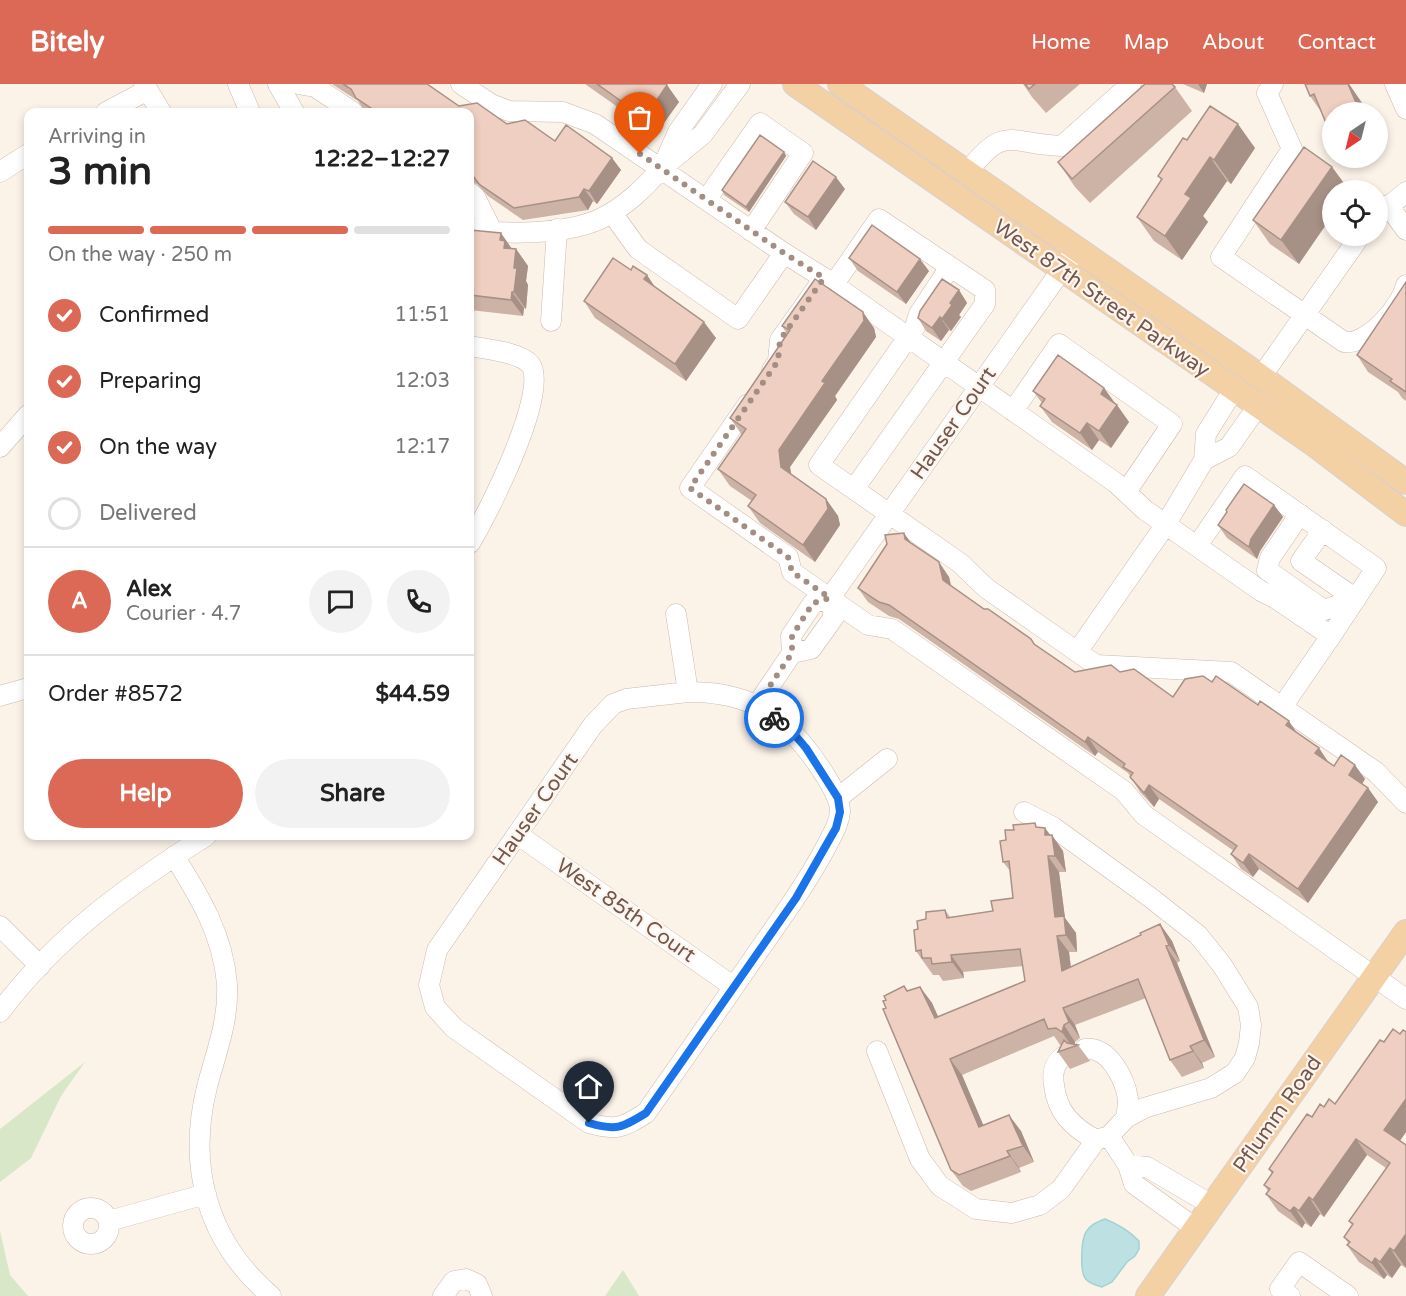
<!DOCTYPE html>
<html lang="en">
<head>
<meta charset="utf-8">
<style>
  :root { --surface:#fff; --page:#f2f2f2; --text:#222; --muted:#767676; --line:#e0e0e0; --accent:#db6956 }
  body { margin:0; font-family:"Varela Round",sans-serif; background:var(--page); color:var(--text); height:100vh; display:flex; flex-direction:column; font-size:22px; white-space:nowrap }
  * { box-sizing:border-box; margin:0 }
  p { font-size:20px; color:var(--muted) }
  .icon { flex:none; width:33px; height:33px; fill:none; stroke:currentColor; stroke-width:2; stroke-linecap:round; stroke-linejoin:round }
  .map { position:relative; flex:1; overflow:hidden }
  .side { position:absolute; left:24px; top:24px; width:450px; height:732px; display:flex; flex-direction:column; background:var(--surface); border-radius:12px; box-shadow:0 3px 9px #0003 }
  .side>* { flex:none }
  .needle { width:39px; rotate:215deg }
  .fabs { position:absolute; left:1322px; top:18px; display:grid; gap:12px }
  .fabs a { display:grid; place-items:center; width:66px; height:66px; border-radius:50%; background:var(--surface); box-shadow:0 3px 9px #0003; font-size:30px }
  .pin { position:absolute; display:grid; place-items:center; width:51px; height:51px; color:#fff; margin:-62px -26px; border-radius:50% 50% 50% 0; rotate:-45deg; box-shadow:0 0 6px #0007 }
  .pin .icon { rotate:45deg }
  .courier { position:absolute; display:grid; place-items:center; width:60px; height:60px; margin:-30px; border:4px solid #1a73e8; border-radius:50%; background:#fff; color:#222; box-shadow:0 2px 8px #0007 }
  .summary em { font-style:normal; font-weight:700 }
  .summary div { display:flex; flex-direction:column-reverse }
  .summary { display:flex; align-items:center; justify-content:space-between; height:102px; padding:0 24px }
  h1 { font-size:39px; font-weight:700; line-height:45px }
  .bar { display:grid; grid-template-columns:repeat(4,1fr); gap:9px 6px; align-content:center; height:72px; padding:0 24px }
  .bar i { height:8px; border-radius:4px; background:var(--line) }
  .bar .on { background:var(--accent) }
  .bar p { grid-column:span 4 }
  .line { display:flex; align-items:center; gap:15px; padding:0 24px; border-top:2px solid var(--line) }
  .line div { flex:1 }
  .round { display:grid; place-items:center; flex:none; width:63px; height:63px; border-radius:32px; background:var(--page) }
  ol { padding:0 24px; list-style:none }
  li { display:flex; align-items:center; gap:18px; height:66px }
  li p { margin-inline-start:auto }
  li .icon { padding:6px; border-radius:50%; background:var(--accent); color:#fff; stroke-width:4 }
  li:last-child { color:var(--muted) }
  li i { width:33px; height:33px; border:3px solid var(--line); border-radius:50% }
  .cta { display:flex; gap:12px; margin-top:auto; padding:12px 24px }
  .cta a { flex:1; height:69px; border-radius:36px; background:var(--accent); color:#fff; font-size:24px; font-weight:700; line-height:69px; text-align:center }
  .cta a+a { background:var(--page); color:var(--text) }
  header { display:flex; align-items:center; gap:36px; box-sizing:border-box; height:84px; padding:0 30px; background:var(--accent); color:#fff }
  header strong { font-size:28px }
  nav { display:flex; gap:33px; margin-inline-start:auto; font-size:21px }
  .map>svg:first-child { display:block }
  .green { fill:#d7e7c7 }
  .water { fill:#bde1e3; stroke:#a4d1d4; stroke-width:1.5 }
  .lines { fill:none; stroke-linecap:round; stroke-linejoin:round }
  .minor-casing { stroke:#ccb9ae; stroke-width:21 }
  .major-casing { stroke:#d8d0cd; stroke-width:26 }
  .minor { stroke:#fff; stroke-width:20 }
  .major { stroke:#f4d0a5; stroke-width:24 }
  .wall { fill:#cdb2a6 }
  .shaded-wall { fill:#a79187 }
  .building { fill:#eecfc1; stroke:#a79187; stroke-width:1.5 }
  .done { stroke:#a38e84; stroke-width:6; stroke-dasharray:0 10.8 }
  .route { stroke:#1a73e8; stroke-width:8 }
  .labels { text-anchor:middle; stroke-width:4.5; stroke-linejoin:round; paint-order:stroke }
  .street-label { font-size:21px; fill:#73584e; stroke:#fef6ee }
</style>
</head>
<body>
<header>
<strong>Bitely</strong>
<nav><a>Home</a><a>Map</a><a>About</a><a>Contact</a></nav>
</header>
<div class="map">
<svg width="1406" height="1212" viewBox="0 0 1406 1212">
  <rect width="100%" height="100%" fill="#fbf2e8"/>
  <!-- green -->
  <path class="green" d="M 85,978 L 61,1012 L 31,1074 L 0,1098 L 0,1045 Z
    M 0,1147 L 10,1191 L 28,1212 L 0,1212 Z
    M 623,1186 L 639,1212 L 605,1212 Z"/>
  <!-- water -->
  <path class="water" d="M 1105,1135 C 1118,1140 1129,1147 1139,1157 L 1139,1165 L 1135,1172 L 1127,1178 L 1112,1198 L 1102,1203 C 1096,1201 1089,1200 1085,1194 C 1080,1187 1081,1156 1086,1148 C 1090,1141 1097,1138 1105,1135 Z"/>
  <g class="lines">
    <defs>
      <path id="minor" d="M 144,0 L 161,28
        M 238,0 L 250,28
        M 278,0 L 294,28
        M 298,0 L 315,3 L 353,28
        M 461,0 L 491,20 L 509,27 L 563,28 L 595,40 L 784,169 L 824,194 L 1116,399 L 1145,426 L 1261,507 L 1275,514 L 1331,552 L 1282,623
        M 712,0 L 678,48 L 662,84 L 703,50 L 740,0
        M 1273,0 L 1267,9 L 1292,65 L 1221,173 L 1344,258 C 1368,261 1401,223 1406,201
        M 1395,0 L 1406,25
        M 106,28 L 148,6
        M 0,88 L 28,70
        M 967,89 C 1005,38 1011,61 1062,62 L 1131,0
        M 470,109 L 475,113 L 492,147
        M 706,116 L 760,39 L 803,69 L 751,147
        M 1388,121 L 1406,146
        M 612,129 L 638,165 L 738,235 L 784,169
        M 1377,132 L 1406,108
        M 470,144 C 503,152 570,150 602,134 C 626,122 644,104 662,84
        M 950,183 L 919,230 L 915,243 L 819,381 L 960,479 L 986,504 L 1096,581 L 1231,588 L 1376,688 L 1406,719
        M 834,200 L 879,135 L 985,206 L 985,220 L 854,405
        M 551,237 L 557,145
        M 470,262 C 485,265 520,268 530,280 C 551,306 486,433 470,459
        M 772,286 L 778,277 L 780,256 L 824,194
        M 1261,293 L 1360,152
        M 748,320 L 690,404 L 788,473 L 792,488 L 868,541 L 892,545 L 1124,707 L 1144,731 L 1406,915
        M 1013,327 L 1059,260 L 1172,340 L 1126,408
        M 0,363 L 28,331
        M 1204,376 L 1229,363 L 1258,322
        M 1300,430 L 1270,474 L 1267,486 L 1324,526 L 1356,515
        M 1323,446 L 1301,477 L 1356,515
        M 1197,462 L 1245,392 L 1376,484 L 1331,552
        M 676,530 L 688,608
        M 1077,568 L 1166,440 L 1204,376 L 1206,350 L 1234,305
        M 792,569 L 811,565 L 834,533 L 830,514
        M 688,608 C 737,608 767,620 800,657 C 812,671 841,710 840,728 C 839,740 832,751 827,761 C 806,801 780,836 755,872 C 719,925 682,977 646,1029 C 622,1044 616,1047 589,1039 L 454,944 L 435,923 L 429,901 L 437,866 L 593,641 L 613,620 L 626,615 Z
        M 0,612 L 28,604
        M 757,621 L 792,569 L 791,552 L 813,519 L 830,514 L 1077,164
        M 838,714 L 887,675
        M 1024,728 L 1053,743 L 1151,814 L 1198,851 L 1222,881 L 1248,923 L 1251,941 L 1249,959 L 1245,974 L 1235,989 L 1211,1004 L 1144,1024 L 1126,1034 L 1109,1052
        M 517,750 L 734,903
        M 174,772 C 200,813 223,851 227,900 C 229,937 216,968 207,1003 C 187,1083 207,1157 271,1212
        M 0,842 L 40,882
        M 0,928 C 57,852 127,802 206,752
        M 1085,965 C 1109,962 1125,995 1128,1015 C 1128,1021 1127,1028 1126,1034
        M 877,967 L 920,1075 L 940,1102 L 976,1125 L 1012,1129 L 1040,1121 L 1061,1105 L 1096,1056 L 1109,1052 L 1128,1081 L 1134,1100 L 1195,1144
        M 1064,972 C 1054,979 1052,990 1054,1001 C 1057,1028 1072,1043 1096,1056
        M 1128,1081 L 1147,1083 L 1212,1121
        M73 1142a18 18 0 1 1 36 0a18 18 0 1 1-36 0Z
        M 109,1137 L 206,1110
        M 443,1212 L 454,1197 L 466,1195 L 477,1200 L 482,1212
        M 1290,1212 L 1280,1205 L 1299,1178 L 1348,1212"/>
      <path id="major" d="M 795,0 L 1311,358 L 1406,430
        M 840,0 L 1261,293 L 1406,398
        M 1148,1212 L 1406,848"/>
    </defs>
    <!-- minor casing -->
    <use href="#minor" class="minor-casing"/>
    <!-- major casing -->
    <use href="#major" class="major-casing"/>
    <!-- minor -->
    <use href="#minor" class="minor"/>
    <!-- major -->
    <use href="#major" class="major"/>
  </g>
  <!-- wall -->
  <path class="wall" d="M 332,0 L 427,0 L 459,22 L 555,57 L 612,74 L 621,86 L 597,120 L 593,117 L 588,126 L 523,136 L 488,112 L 477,100 L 470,98 L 470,28 L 367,28 L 365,27 L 358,17 Z
    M 585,0 L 666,0 L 679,18 L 656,50 Z
    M 1023,0 L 1080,0 L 1046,29 L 1032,13 Z
    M 1183,0 L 1207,0 L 1204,9 Z
    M 1349,0 L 1364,22 L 1367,28 L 1332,28 L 1332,53 L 1322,29 L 1310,12 Z
    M 1175,3 L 1192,27 L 1090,119 L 1075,103 L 1058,78 Z
    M 1377,53 L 1381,62 L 1377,64 Z
    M 1187,56 L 1255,64 L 1231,100 L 1227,97 L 1203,132 L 1208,138 L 1182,176 L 1154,157 L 1137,133 L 1161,96 L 1158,92 Z
    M 784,68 L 786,72 L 749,128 L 724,111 L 722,106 Z
    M 1332,83 L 1349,106 L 1332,106 L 1299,180 L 1270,160 L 1253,136 Z
    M 845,105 L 816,146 L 794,130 L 785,118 Z
    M 470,146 L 512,165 L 516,165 L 528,182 L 526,197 L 528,201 L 526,225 L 524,224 L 523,232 L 470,226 Z
    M 849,174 L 929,187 L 906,220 L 858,187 Z
    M 631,186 L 647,191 L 655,203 L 716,254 L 686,297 L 595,234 L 584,217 Z
    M 1406,198 L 1406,317 L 1402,314 L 1398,308 L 1368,288 L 1357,271 Z
    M 959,206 L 967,219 L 959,231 L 961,233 L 951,247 L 949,246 L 941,257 L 926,247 L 918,234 Z
    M 782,242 L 874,244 L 876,253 L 835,312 L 837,316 L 790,383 L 791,391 L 826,415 L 838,432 L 840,441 L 815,478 L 760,439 L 748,422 L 752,417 L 730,402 L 718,385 L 742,351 L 730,334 L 787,250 Z
    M 1104,304 L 1129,338 L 1111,364 L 1099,356 L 1092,366 L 1052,338 L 1040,322 L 1042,319 L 1033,307 Z
    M 1274,421 L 1283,433 L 1260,467 L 1257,475 L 1227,454 L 1218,441 L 1227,428 L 1226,426 Z
    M 912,459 L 949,493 L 951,502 L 1075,588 L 1120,588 L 1173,613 L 1212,598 L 1297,649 L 1328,678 L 1334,682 L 1365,695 L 1362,700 L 1368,704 L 1378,718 L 1308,819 L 1259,785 L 1253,793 L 1241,785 L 1231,770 L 1234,767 L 1159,715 L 1154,723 L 1140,708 L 1128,689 L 1098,668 L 1095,672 L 899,535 L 889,532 L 868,518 L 858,504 Z
    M 1038,743 L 1045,744 L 1063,767 L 1066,788 L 1059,788 L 1065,834 L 1076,849 L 1077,868 L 1069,868 L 1071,883 L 1141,851 L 1160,840 L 1172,857 L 1180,877 L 1177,879 L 1215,973 L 1202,979 L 1204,984 L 1182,993 L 1170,976 L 1146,914 L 1075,941 L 1080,954 L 1075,958 L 1075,960 L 1078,961 L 1090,977 L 1070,985 L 1058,968 L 1062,961 L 1060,961 L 1054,952 L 962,991 L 983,1041 L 1021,1047 L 1034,1078 L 1019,1084 L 1021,1088 L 971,1107 L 963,1102 L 951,1086 L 886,924 L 886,916 L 904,902 L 907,907 L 920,903 L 932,919 L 938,933 L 1025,897 L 1023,882 L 963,888 L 964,894 L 943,897 L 939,891 L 933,891 L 916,867 L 918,845 L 926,835 L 945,826 L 950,833 L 993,827 L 1013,814 L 1011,788 L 1003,778 Z
    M 1400,950 L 1406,1048 L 1400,1057 L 1406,1184 L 1401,1181 L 1392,1194 L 1387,1191 L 1384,1195 L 1359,1178 L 1347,1161 L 1349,1160 L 1344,1153 L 1352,1141 L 1349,1137 L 1386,1084 L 1367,1071 L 1324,1133 L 1320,1130 L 1311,1143 L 1305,1139 L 1302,1144 L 1278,1127 L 1266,1110 L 1268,1107 L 1264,1101 L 1272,1090 L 1269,1085 L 1312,1033 L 1324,1023 L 1335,1020 L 1384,958 Z"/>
  <!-- shaded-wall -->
  <path class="shaded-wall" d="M 1198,0 L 1207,0 L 1204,9 Z
    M 1342,0 L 1349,0 L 1364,22 L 1367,28 L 1360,28 Z
    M 667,1 L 679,18 L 656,50 L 645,34 Z
    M 1238,40 L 1255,64 L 1231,100 L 1214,76 Z
    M 784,68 L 786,72 L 749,128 L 746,123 Z
    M 1210,73 L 1227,97 L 1203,132 L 1208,138 L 1182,176 L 1165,152 L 1185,110 Z
    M 612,74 L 621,86 L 597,120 L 589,107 Z
    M 1332,83 L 1349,106 L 1332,106 L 1332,132 L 1299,180 L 1281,156 Z
    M 836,93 L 845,105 L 816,146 L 808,133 Z
    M 584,105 L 593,117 L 588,126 L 579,113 Z
    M 501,149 L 512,165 L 516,165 L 528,182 L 526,197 L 528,201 L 526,225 L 514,208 L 504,164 L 500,156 Z
    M 920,175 L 929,187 L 906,220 L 897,208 Z
    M 647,191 L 658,208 L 644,195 Z
    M 959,206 L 967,219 L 959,231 L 961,233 L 951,247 L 942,235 L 950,219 Z
    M 512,208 L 524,224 L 523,232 L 511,216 Z
    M 863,228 L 874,244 L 876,253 L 835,312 L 837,316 L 790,383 L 793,400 L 781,383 L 779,366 L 822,297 Z
    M 940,233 L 949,246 L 941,257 L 932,244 Z
    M 704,238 L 716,254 L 686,297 L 675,280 Z
    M 1104,304 L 1116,321 L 1101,310 Z
    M 1117,321 L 1129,338 L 1111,364 L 1099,347 Z
    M 1087,339 L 1099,356 L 1092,366 L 1080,349 Z
    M 826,415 L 838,432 L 840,441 L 815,478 L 803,461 Z
    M 1274,421 L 1283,433 L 1260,467 L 1257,475 L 1249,463 L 1251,455 Z
    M 904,449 L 914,463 L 905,455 Z
    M 939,478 L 949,493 L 953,510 L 943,496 Z
    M 1289,637 L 1299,652 L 1286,641 Z
    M 1088,653 L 1098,668 L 1095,672 L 1085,658 Z
    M 1319,664 L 1329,679 L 1315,669 Z
    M 1355,681 L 1365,695 L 1359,705 L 1349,691 Z
    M 1149,701 L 1159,715 L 1154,723 L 1144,709 Z
    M 1368,704 L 1378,718 L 1308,819 L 1298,805 Z
    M 1045,744 L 1052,754 L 1052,751 L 1063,767 L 1066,788 L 1055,772 L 1045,751 Z
    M 1249,770 L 1259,785 L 1253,793 L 1243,779 Z
    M 1048,772 L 1059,788 L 1065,834 L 1076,849 L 1077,868 L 1066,851 L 1055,833 Z
    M 1160,840 L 1172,857 L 1180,877 L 1169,861 Z
    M 1057,852 L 1069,868 L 1073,903 L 1062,887 Z
    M 1166,862 L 1177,879 L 1215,973 L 1204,956 Z
    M 951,871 L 963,888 L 964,894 L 952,878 Z
    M 920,903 L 932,919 L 946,950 L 935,934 Z
    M 1063,924 L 1075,941 L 1080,954 L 1069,938 Z
    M 1064,941 L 1075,958 L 1074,962 L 1072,963 L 1062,948 Z
    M 1190,962 L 1202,979 L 1204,984 L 1193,967 Z
    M 950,975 L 962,991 L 991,1059 L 979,1043 Z
    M 1406,1015 L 1406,1048 L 1396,1062 L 1384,1046 Z
    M 1009,1031 L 1021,1047 L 1034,1078 L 1023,1062 Z
    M 1356,1055 L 1367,1071 L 1324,1133 L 1313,1116 Z
    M 1007,1067 L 1019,1084 L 1021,1088 L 1010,1072 Z
    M 1309,1113 L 1320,1130 L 1311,1143 L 1299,1127 Z
    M 1294,1123 L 1305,1139 L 1302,1144 L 1290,1127 Z
    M 1406,1150 L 1406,1184 L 1394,1167 Z
    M 1390,1164 L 1401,1181 L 1392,1194 L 1380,1178 Z
    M 1375,1174 L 1387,1191 L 1384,1195 L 1372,1179 Z"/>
  <!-- building -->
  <path class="building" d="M 343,0 L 427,0 L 459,22 L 477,19 L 507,40 L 525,36 L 555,57 L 566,41 L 612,74 L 589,107 L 584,105 L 579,113 L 514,124 L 479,100 L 470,88 L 470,28 L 377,28 L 356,14 L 351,5 Z
    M 597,0 L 666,0 L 667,1 L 645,34 Z
    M 1025,0 L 1035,0 L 1029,5 Z
    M 1145,0 L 1172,0 L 1175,3 L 1072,95 L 1058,78 Z
    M 1305,0 L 1348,0 L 1360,28 L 1332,28 L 1332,51 L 1331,51 L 1314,10 L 1310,12 Z
    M 1210,22 L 1238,40 L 1214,76 L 1210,73 L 1185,110 L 1191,114 L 1165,152 L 1137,133 L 1162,95 L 1158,92 L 1183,54 L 1187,56 Z
    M 760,51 L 784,68 L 746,123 L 722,106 Z
    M 1304,63 L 1332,83 L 1281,156 L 1253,136 Z
    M 813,77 L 836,93 L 808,133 L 785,118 Z
    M 872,141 L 920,175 L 897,208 L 849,174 Z
    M 470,146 L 501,149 L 500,156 L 505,157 L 504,164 L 516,165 L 514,184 L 517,184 L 514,208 L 512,208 L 511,216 L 470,211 Z
    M 613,174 L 631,186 L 633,182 L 647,191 L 644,195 L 704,238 L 675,280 L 584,217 Z
    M 815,195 L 863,228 L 864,237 L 822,297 L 825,299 L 779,366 L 781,383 L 826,415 L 828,425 L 803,461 L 748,422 L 756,411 L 718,385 L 746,345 L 730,334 L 790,246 L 782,242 Z
    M 942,195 L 959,206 L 950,219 L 952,221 L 942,235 L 940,233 L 932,244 L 918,234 L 920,227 Z
    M 1406,198 L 1406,308 L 1390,297 L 1392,295 L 1357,271 Z
    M 1058,271 L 1104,304 L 1101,310 L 1117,321 L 1099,347 L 1087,339 L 1080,349 L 1040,322 L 1045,315 L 1033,307 Z
    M 1244,400 L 1274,421 L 1251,455 L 1249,463 L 1218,441 L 1227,428 L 1226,426 Z
    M 904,449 L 905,455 L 939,478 L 943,496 L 984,525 L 988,525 L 1031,555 L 1034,560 L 1075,588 L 1111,581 L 1120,588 L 1134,585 L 1173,613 L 1185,595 L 1203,592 L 1212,598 L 1216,592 L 1258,621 L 1260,617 L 1289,637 L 1286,641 L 1319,664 L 1315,669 L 1334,682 L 1341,671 L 1355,681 L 1349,691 L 1368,704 L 1298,805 L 1249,770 L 1243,779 L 1231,770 L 1237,762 L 1149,701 L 1144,709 L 1130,693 L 1133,689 L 1123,683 L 1125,680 L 1088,653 L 1085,658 L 889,521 L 879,518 L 858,504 L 887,460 L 885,451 Z
    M 1035,739 L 1036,743 L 1045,744 L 1045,751 L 1052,751 L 1055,772 L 1048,772 L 1055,833 L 1064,832 L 1066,851 L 1057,852 L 1062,887 L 1141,851 L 1140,849 L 1160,840 L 1169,861 L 1166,862 L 1204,956 L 1190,962 L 1193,967 L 1170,976 L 1138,895 L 1063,924 L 1069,938 L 1064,941 L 1062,948 L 1056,944 L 1048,945 L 1044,935 L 950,975 L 979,1043 L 1009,1031 L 1023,1062 L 1007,1067 L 1010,1072 L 959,1091 L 951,1086 L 883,925 L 886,924 L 883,917 L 886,916 L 884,912 L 904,902 L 907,907 L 920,903 L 935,934 L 1025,897 L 1020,865 L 951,871 L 952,878 L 932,880 L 931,874 L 922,874 L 921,866 L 916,867 L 914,846 L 918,845 L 917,837 L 926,835 L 926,828 L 945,826 L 947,834 L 993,827 L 991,817 L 1013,814 L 1009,777 L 1003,778 L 1000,757 L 1006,756 L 1005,746 L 1014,746 L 1013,741 Z
    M 1393,945 L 1400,950 L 1403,946 L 1406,948 L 1406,1015 L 1384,1046 L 1406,1061 L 1406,1150 L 1394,1167 L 1390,1164 L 1380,1178 L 1375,1174 L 1372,1179 L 1347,1161 L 1350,1158 L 1344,1153 L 1353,1140 L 1349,1137 L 1390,1079 L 1356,1055 L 1313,1116 L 1309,1113 L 1299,1127 L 1294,1123 L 1290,1127 L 1266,1110 L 1270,1105 L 1264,1101 L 1273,1088 L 1269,1085 L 1307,1030 L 1312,1033 L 1320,1020 L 1324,1023 L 1329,1015 L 1335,1020 L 1380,956 L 1384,958 Z
    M 1064,956 L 1067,959 L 1078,961 L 1058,968 Z"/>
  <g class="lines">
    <!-- done -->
    <path class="done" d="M 640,70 L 784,169 L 824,194 L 780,256 L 778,277 L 690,404 L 788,473 L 792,488 L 830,514 L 813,519 L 792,552 L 792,569 L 757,621 L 774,634"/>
    <!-- route -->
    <path class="route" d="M 589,1039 C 616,1047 622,1044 646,1029 L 796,814 L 836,744 L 840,728 L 838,714 L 806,664 L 794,650 L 774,634"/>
  </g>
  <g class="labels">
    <!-- street labels -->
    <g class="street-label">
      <text transform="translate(1102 214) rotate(35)" y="7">West 87th Street Parkway</text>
      <text transform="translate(953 339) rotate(-55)" y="7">Hauser Court</text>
      <text transform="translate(535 725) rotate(-55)" y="7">Hauser Court</text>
      <text transform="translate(626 826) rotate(35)" y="7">West 85th Court</text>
      <text transform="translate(1277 1030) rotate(-55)" y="7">Pflumm Road</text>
    </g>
  </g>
</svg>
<div class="fabs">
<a><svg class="needle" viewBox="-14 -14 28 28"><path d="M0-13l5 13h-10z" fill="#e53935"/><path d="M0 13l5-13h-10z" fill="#767676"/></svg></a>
<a><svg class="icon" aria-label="locate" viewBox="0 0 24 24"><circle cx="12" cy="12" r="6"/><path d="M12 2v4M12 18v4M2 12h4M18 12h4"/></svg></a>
</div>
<div class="pin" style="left:640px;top:70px;background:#ea580c"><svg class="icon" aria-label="bag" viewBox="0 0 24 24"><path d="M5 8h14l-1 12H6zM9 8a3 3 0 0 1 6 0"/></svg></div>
<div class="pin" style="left:589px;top:1039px;background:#1f2937"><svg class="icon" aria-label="home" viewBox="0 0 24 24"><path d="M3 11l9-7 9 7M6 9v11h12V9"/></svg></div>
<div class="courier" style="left:774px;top:634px"><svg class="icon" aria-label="bike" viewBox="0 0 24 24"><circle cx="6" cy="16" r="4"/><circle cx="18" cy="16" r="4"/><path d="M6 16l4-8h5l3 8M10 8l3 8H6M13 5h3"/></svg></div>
<section class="side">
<div class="summary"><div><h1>3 min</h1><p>Arriving in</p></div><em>12:22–12:27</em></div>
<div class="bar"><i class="on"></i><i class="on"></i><i class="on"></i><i></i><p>On the way · 250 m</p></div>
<ol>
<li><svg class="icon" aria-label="check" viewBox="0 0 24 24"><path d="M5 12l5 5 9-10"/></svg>Confirmed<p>11:51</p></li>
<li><svg class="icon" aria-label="check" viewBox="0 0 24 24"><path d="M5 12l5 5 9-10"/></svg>Preparing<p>12:03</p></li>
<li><svg class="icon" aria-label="check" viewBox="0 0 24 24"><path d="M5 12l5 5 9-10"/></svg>On the way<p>12:17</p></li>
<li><i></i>Delivered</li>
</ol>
<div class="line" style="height:108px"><b class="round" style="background:var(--accent);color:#fff">A</b><div><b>Alex</b><p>Courier · 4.7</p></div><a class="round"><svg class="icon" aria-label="chat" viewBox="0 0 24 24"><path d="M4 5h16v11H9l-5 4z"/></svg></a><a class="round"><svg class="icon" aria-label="phone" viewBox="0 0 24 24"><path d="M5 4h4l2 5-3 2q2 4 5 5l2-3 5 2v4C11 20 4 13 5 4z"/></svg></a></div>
<div class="line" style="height:78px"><div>Order #8572</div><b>$44.59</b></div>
<div class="cta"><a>Help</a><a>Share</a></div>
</section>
</div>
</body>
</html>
